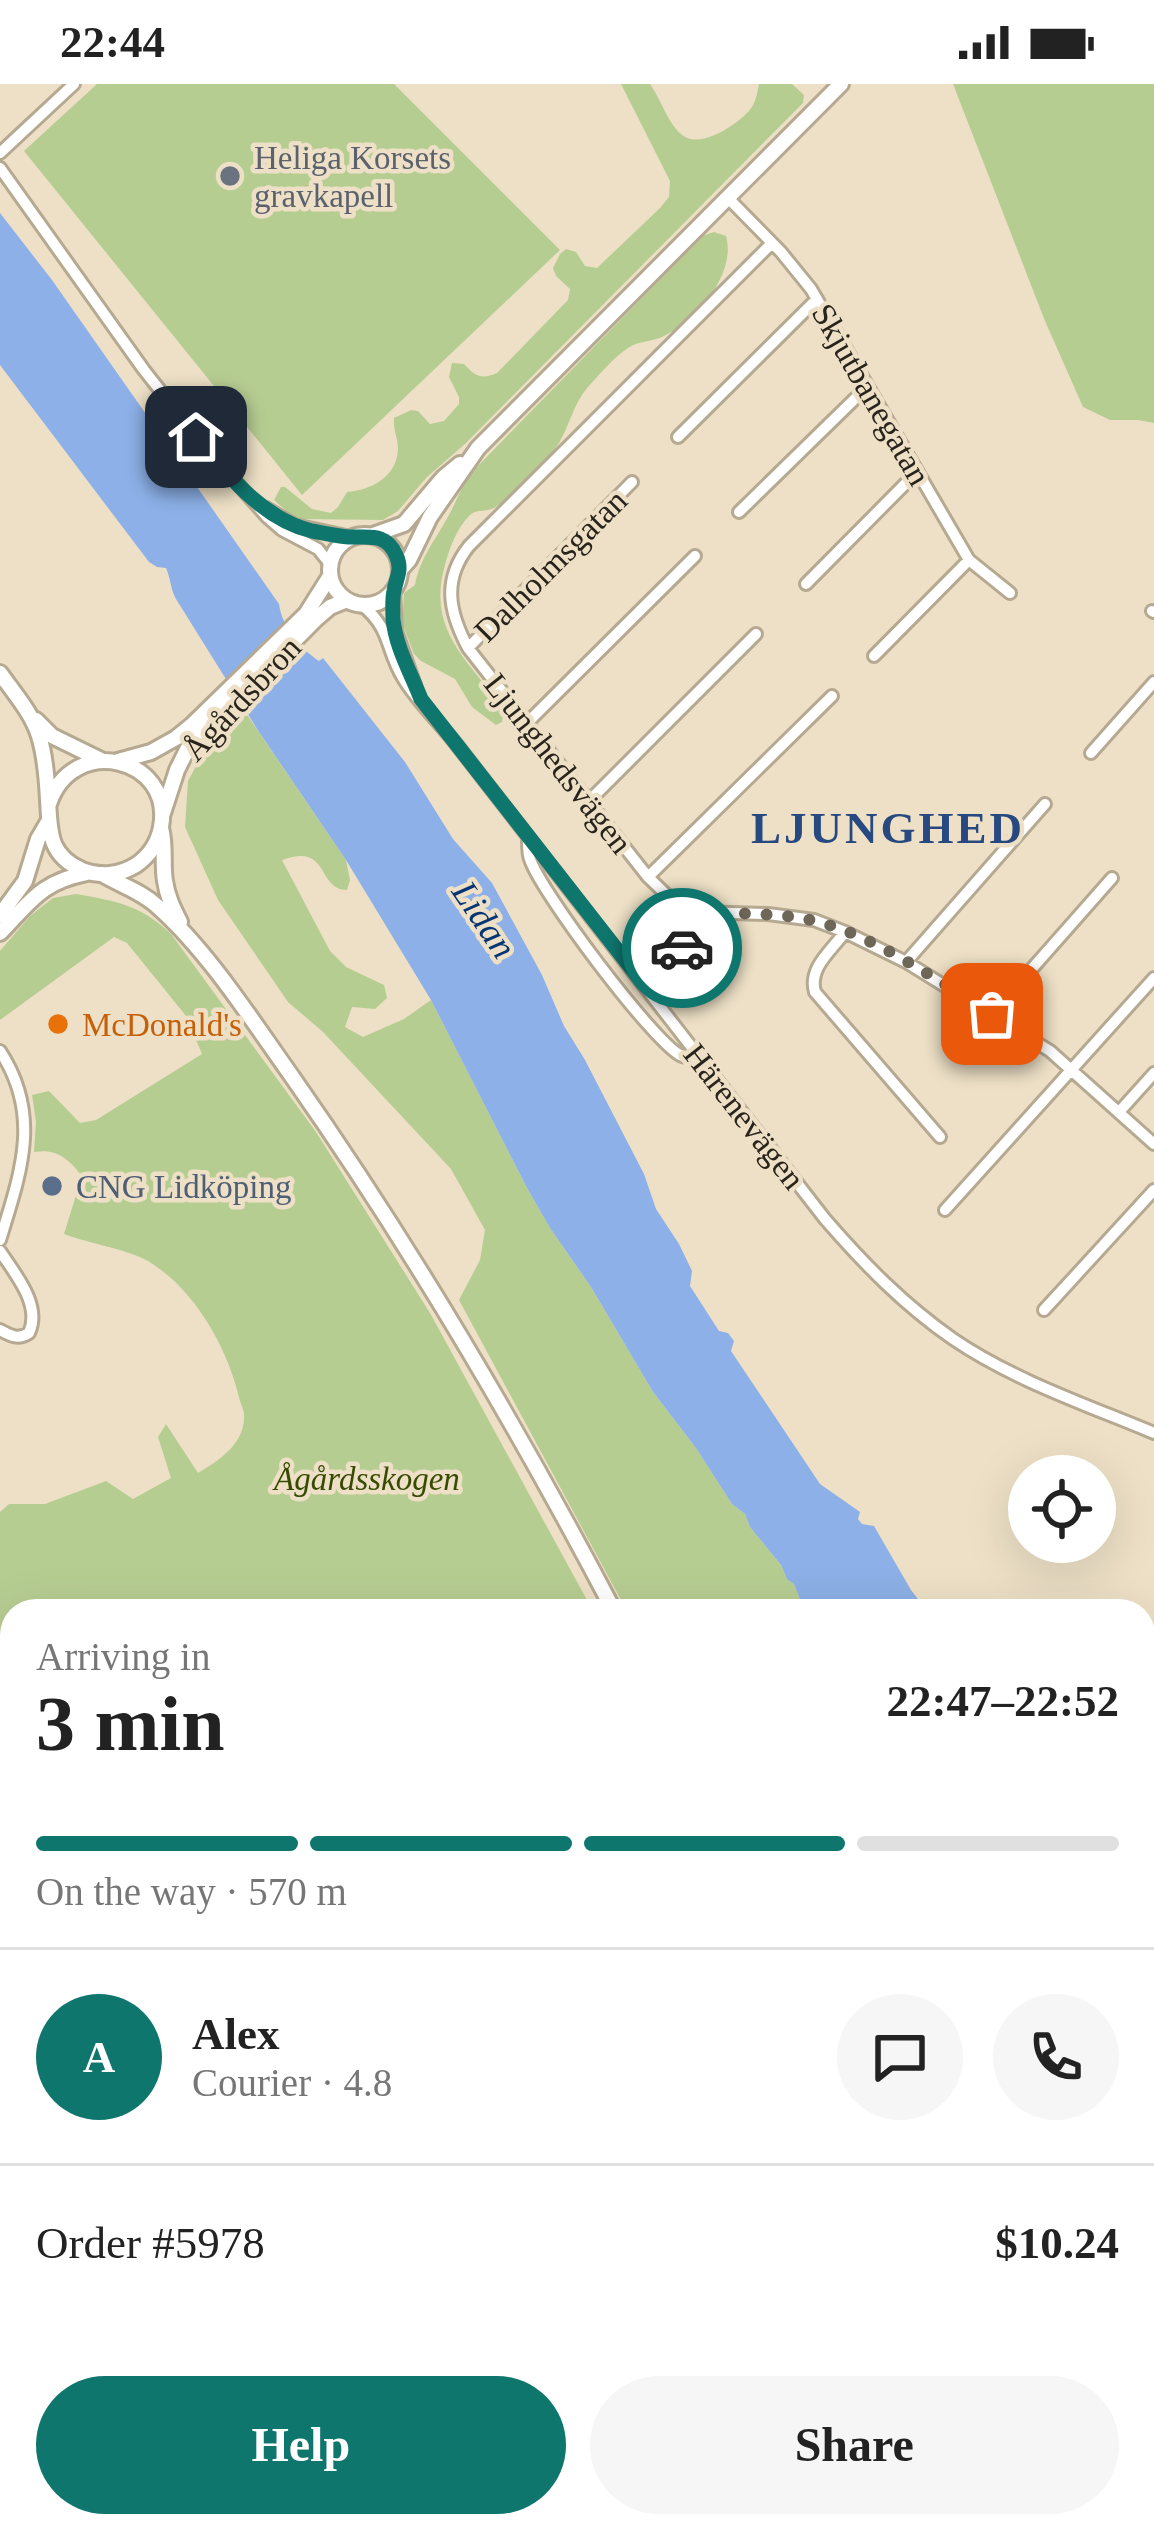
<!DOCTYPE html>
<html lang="en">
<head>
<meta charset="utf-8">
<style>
  :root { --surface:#fff; --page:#f6f6f6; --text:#222; --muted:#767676; --line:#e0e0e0; --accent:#0f766e }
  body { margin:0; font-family:"Times New Roman",serif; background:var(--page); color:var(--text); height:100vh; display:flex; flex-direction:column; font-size:45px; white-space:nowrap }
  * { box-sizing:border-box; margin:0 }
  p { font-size:39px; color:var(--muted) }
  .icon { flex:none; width:66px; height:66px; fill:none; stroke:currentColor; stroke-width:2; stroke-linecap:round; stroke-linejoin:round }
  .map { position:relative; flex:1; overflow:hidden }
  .panel { position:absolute; left:0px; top:1515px; width:1155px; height:939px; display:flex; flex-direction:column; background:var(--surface); border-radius:36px 36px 0 0; box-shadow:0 12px 48px #0002 }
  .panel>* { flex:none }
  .fabs { position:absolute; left:1008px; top:1371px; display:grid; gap:24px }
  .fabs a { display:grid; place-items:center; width:108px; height:108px; border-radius:50%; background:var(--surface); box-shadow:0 12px 48px #0002; font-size:60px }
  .pin { position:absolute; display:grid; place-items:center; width:102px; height:102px; color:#fff; margin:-51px; border-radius:24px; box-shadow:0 6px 18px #0006 }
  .courier { position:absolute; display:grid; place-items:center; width:120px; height:120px; margin:-60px; border:9px solid #0f766e; border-radius:50%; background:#fff; color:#222; box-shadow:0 3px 15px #0007 }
  .overview em { font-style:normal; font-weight:700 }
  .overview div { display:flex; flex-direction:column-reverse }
  .overview { display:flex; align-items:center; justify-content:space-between; height:204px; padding:0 36px }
  h1 { font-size:78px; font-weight:700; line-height:90px }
  .bar { display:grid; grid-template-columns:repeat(4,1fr); gap:18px 12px; align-content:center; height:144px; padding:0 36px }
  .bar i { height:15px; border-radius:9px; background:var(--line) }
  .bar .on { background:var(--accent) }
  .bar p { grid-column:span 4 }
  .line { display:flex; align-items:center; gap:30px; padding:0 36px; border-top:3px solid var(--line) }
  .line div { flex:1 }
  .round { display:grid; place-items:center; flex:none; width:126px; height:126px; border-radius:63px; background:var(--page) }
  .action { display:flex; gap:24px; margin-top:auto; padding:24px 36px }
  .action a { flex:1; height:138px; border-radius:72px; background:var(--accent); color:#fff; font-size:48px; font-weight:700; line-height:138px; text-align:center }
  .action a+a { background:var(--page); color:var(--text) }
  .status { display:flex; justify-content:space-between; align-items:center; height:84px; padding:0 60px; background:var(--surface); direction:ltr }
  .status svg { height:33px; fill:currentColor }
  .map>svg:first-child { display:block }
  .green { fill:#b6cd92 }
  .water { fill:#8cb0e7 }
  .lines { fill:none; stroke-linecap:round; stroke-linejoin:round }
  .minor-casing { stroke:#b6a991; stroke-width:16 }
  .major-casing { stroke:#b6a991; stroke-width:20 }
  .minor { stroke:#fff; stroke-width:10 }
  .major { stroke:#fff; stroke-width:14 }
  .done { stroke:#6e6657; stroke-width:12; stroke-dasharray:0 21.6 }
  .route { stroke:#0f766e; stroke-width:15 }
  .worship-dot { fill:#6b7280; stroke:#ede0c6; stroke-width:4.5 }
  .food-dot { fill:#e8710a; stroke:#ede0c6; stroke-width:4.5 }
  .service-dot { fill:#5c6f8a; stroke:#ede0c6; stroke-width:4.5 }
  .labels { text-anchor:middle; stroke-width:9; stroke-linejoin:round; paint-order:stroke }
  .worship-label { font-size:33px; fill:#5b616d; stroke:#ede0c6; text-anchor:start }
  .street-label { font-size:33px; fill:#29241b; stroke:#ede0c6 }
  .food-label { font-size:33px; fill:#c56008; stroke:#ede0c6; text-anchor:start }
  .service-label { font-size:33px; fill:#4e5e75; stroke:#ede0c6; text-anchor:start }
  .park-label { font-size:33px; font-style:italic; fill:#374b02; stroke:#ede0c6 }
  .water-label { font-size:36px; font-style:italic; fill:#063574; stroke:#ede0c6 }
  .district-label { font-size:45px; font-weight:bold; letter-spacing:3px; fill:#284980; stroke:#ede0c6 }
</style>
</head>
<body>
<div class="status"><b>22:44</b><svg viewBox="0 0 49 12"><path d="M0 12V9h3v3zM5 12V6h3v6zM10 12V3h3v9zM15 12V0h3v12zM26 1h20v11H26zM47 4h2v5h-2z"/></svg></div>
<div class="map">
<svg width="1154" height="2453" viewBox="0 0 1154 2453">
  <rect width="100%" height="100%" fill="#ede0c6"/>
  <!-- green -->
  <path class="green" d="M 97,0 L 394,0 L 560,166 L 302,411 L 24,67 Z
    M 621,0 L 650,0 C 661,15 667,38 681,50 C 699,67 736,41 749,27 C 756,19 757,10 759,0 L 792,0 L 804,11 L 803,19 L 465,360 L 427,393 L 398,427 L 383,436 L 301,435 L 292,432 L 274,416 L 281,403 L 285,403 L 312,425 L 331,429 L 338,423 L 347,408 C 371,406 397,393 398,365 C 398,354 393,346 394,334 L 411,326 L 418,327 L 430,340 L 444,337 L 459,320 L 459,313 L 449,293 L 452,279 L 464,280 C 475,292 481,296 497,289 L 568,216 L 570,205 L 556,192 L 553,184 L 560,170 L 566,165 L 576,168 L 585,182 L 597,184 L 660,124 L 669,113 L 670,97 Z
    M 953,0 L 1154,0 L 1154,339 L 1138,336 L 1110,336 L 1083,323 L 1045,237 Z
    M 714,148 L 726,152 C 737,191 695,237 662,253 C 651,258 638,257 628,264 C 613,274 600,290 588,303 C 573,320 570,341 559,359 C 552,370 543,378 535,387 C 522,399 509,415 494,424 C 484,429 477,424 469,432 C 457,444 449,465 445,481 C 426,547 469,577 504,625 L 502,638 L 496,641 L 472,623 L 455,595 L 421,577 L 414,570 L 402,539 L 404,509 L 415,501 C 420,473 437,454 450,429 C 459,412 460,404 474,386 L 702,152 Z
    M 241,622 L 346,776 L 350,796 L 347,806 C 316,805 330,758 282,776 L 330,867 L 346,883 L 384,901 L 387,914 L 375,925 L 352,923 L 345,943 L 363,953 L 404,935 L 431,916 L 527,1104 L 550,1144 L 591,1203 L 653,1308 L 696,1364 L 732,1420 L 745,1430 L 750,1443 L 781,1481 L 787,1495 L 794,1500 L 801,1518 L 808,1527 L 627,1527 L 459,1216 L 480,1176 L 485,1146 L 451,1085 L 323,948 L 288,918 L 218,816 L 185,743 L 188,697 L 210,656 Z
    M 76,810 C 116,817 141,821 171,850 L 316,1048 L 430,1229 L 593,1527 L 12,1527 L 12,2442 L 325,2442 L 314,2453 L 0,2453 L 0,1428 L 9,1420 L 45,1420 L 106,1397 L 133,1415 L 171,1394 L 158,1353 L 166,1340 L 198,1389 C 218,1377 243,1361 244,1335 C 245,1328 242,1323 240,1317 C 228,1264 193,1201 144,1175 C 125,1165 87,1159 64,1150 L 82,1092 C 69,1075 56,1064 34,1068 L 36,1038 L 32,1011 L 49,1007 L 80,1039 L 96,1036 L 202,970 L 186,932 L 127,859 L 114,853 L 0,936 L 0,867 L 30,832 L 53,814 Z
    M 1143,2094 L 1154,2113 L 1154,2238 L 1143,2230 Z"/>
  <!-- water -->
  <path class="water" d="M 0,129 L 52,196 L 279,520 C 282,543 300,564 319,577 L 323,574 L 405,678 L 453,755 L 492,799 L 542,891 L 564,942 L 585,976 L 644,1090 L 656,1125 L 679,1160 L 692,1187 L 690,1202 L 719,1247 L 728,1249 L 734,1257 L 731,1267 L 820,1400 L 860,1428 L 858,1435 L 862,1440 L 874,1442 L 911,1506 L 927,1527 L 808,1527 L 801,1518 L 794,1500 L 787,1495 L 781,1481 L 750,1443 L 745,1430 L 732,1420 L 696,1364 L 653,1308 L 591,1203 L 550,1144 L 527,1104 L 431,916 L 346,776 L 259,648 L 176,515 C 170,504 171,495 166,484 L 157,483 L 149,478 L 0,281 Z
    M 1143,1848 L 1154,1866 L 1154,2113 L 1143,2094 Z"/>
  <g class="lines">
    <defs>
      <path id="minor" d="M 0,69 L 74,0
        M 0,84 L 144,286 L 200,357 L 267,433 L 282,446 L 318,465 L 330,480
        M 728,114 L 781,168 L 811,205 L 969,476 L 1010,509
        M 772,159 L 469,462 C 442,496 449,528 468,564 L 648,793 L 675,819 L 698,828 L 768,830 L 814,836 L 845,848 L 906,878 L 1050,967 L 1154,1060
        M 678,353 L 817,215
        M 266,424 L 295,441 L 351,453
        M 739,428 L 867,303
        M 806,500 L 917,388
        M 394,506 L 396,547 L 415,601
        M 362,521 C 392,546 385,564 403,594 C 417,618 440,639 457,661 L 825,1135 C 864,1180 904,1221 953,1255 C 1013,1296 1087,1321 1154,1349
        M 1152,527 L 1154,528
        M 468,564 L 632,398
        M 874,572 L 969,476
        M 527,639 L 695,472
        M 1091,669 L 1154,598
        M 589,717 L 756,550
        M 528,756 C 528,760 528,772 530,775 C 540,807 652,956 680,971 C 688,975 691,973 699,972
        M 648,793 L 832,612
        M 845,848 C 831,867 808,884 815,908 L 940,1053
        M 906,878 L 1045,720
        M 643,899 L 681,866 L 698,828
        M 992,930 L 1112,794
        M 0,967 C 42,1031 21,1088 0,1156
        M 1119,1028 L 1154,989
        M 945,1126 L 1154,894
        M 0,1167 C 15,1190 42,1221 29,1249 C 18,1256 11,1252 0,1246
        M 1044,1226 L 1154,1106
        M 1143,1715 L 1154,1728"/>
      <path id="major" d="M330 486a35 35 0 1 1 70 0a35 35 0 1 1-70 0Z
        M 373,451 L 404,440 L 443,394 L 460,380
        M 400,486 L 409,476 L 430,433 L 478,364 L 841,0
        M 0,589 C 14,609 32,629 39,652 C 45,671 47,696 48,716 C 50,747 48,771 82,786 C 100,793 120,791 136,781 C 149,772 158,759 161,743 C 174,673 72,649 49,720
        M 36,636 L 52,652 L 101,676
        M 118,677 L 151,668 L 176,654 L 192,641 L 306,530 L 330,492
        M 163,729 L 177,686 L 188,664 L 315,536 L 330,523 L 347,516
        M 161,744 C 166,762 162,779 165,797 C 167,812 173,824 180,838
        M 102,790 C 120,801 141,807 157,822 C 209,868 253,938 293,994 C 412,1164 518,1344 614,1527
        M 0,831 L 25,797 L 38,755 L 48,738
        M 0,849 C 31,817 41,798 87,789
        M 1049,2442 L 1052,2453"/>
    </defs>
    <!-- minor casing -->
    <use href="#minor" class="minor-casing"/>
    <!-- major casing -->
    <use href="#major" class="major-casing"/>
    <!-- minor -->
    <use href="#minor" class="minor"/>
    <!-- major -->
    <use href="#major" class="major"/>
  </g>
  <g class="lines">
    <!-- done -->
    <path class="done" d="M 682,864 L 698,828 C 735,830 773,828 810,836 C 869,848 940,898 992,930"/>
    <!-- route -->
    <path class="route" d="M 196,353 C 227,390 262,435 312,447 C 323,449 337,452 349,453 C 368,454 386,448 396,471 C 403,486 396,494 394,507 C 392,515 393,528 393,535 C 396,564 411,589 421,615 L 643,899 L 669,879 L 682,864"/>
  </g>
  <!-- markers -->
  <circle class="worship-dot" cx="230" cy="92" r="12"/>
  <circle class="food-dot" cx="58" cy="940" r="12"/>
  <circle class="service-dot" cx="52" cy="1102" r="12"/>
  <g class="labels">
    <!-- worship labels -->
    <g class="worship-label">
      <text x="254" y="85">Heliga Korsets<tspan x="254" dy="38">gravkapell</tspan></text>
    </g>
    <!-- street labels -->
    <g class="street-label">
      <text transform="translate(872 310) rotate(60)" y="12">Skjutbanegatan</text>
      <text transform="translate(550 481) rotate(-45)" y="12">Dalholmsgatan</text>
      <text transform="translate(241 614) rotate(-47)" y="12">Ågårdsbron</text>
      <text transform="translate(559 679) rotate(52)" y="12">Ljunghedsvägen</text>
      <text transform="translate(745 1032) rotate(52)" y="12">Härenevägen</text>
    </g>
    <!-- food labels -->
    <g class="food-label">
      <text x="82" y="952">McDonald's</text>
    </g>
    <!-- service labels -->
    <g class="service-label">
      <text x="76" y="1114">CNG Lidköping</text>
    </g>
    <!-- park labels -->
    <g class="park-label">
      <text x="367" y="1406">Ågårdsskogen</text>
    </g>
    <!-- water labels -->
    <g class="water-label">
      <text transform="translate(485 835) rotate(56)" y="13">Lidan</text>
    </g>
    <!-- district labels -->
    <g class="district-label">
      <text x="888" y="759">LJUNGHED</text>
    </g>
  </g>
</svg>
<div class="fabs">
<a><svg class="icon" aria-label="locate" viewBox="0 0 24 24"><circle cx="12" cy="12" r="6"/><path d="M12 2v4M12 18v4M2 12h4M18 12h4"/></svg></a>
</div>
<div class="pin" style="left:992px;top:930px;background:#ea580c"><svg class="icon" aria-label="bag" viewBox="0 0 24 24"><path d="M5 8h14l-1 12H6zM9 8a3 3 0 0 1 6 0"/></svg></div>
<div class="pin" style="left:196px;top:353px;background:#1f2937"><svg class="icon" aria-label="home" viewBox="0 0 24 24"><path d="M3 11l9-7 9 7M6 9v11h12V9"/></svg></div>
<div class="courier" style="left:682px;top:864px"><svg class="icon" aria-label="car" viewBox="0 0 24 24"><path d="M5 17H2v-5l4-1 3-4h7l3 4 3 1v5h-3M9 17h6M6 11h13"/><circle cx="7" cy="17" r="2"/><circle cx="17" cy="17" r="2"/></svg></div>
<section class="panel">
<div class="overview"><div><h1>3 min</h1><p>Arriving in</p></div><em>22:47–22:52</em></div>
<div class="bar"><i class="on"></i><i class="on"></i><i class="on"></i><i></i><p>On the way · 570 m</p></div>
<div class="line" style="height:216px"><b class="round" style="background:var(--accent);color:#fff">A</b><div><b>Alex</b><p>Courier · 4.8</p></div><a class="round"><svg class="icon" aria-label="chat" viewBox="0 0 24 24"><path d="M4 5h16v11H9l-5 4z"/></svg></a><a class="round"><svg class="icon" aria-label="phone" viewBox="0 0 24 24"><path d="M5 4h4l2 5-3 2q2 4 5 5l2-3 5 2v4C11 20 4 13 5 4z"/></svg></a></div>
<div class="line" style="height:156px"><div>Order #5978</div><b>$10.24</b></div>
<div class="action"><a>Help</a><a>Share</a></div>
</section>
</div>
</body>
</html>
